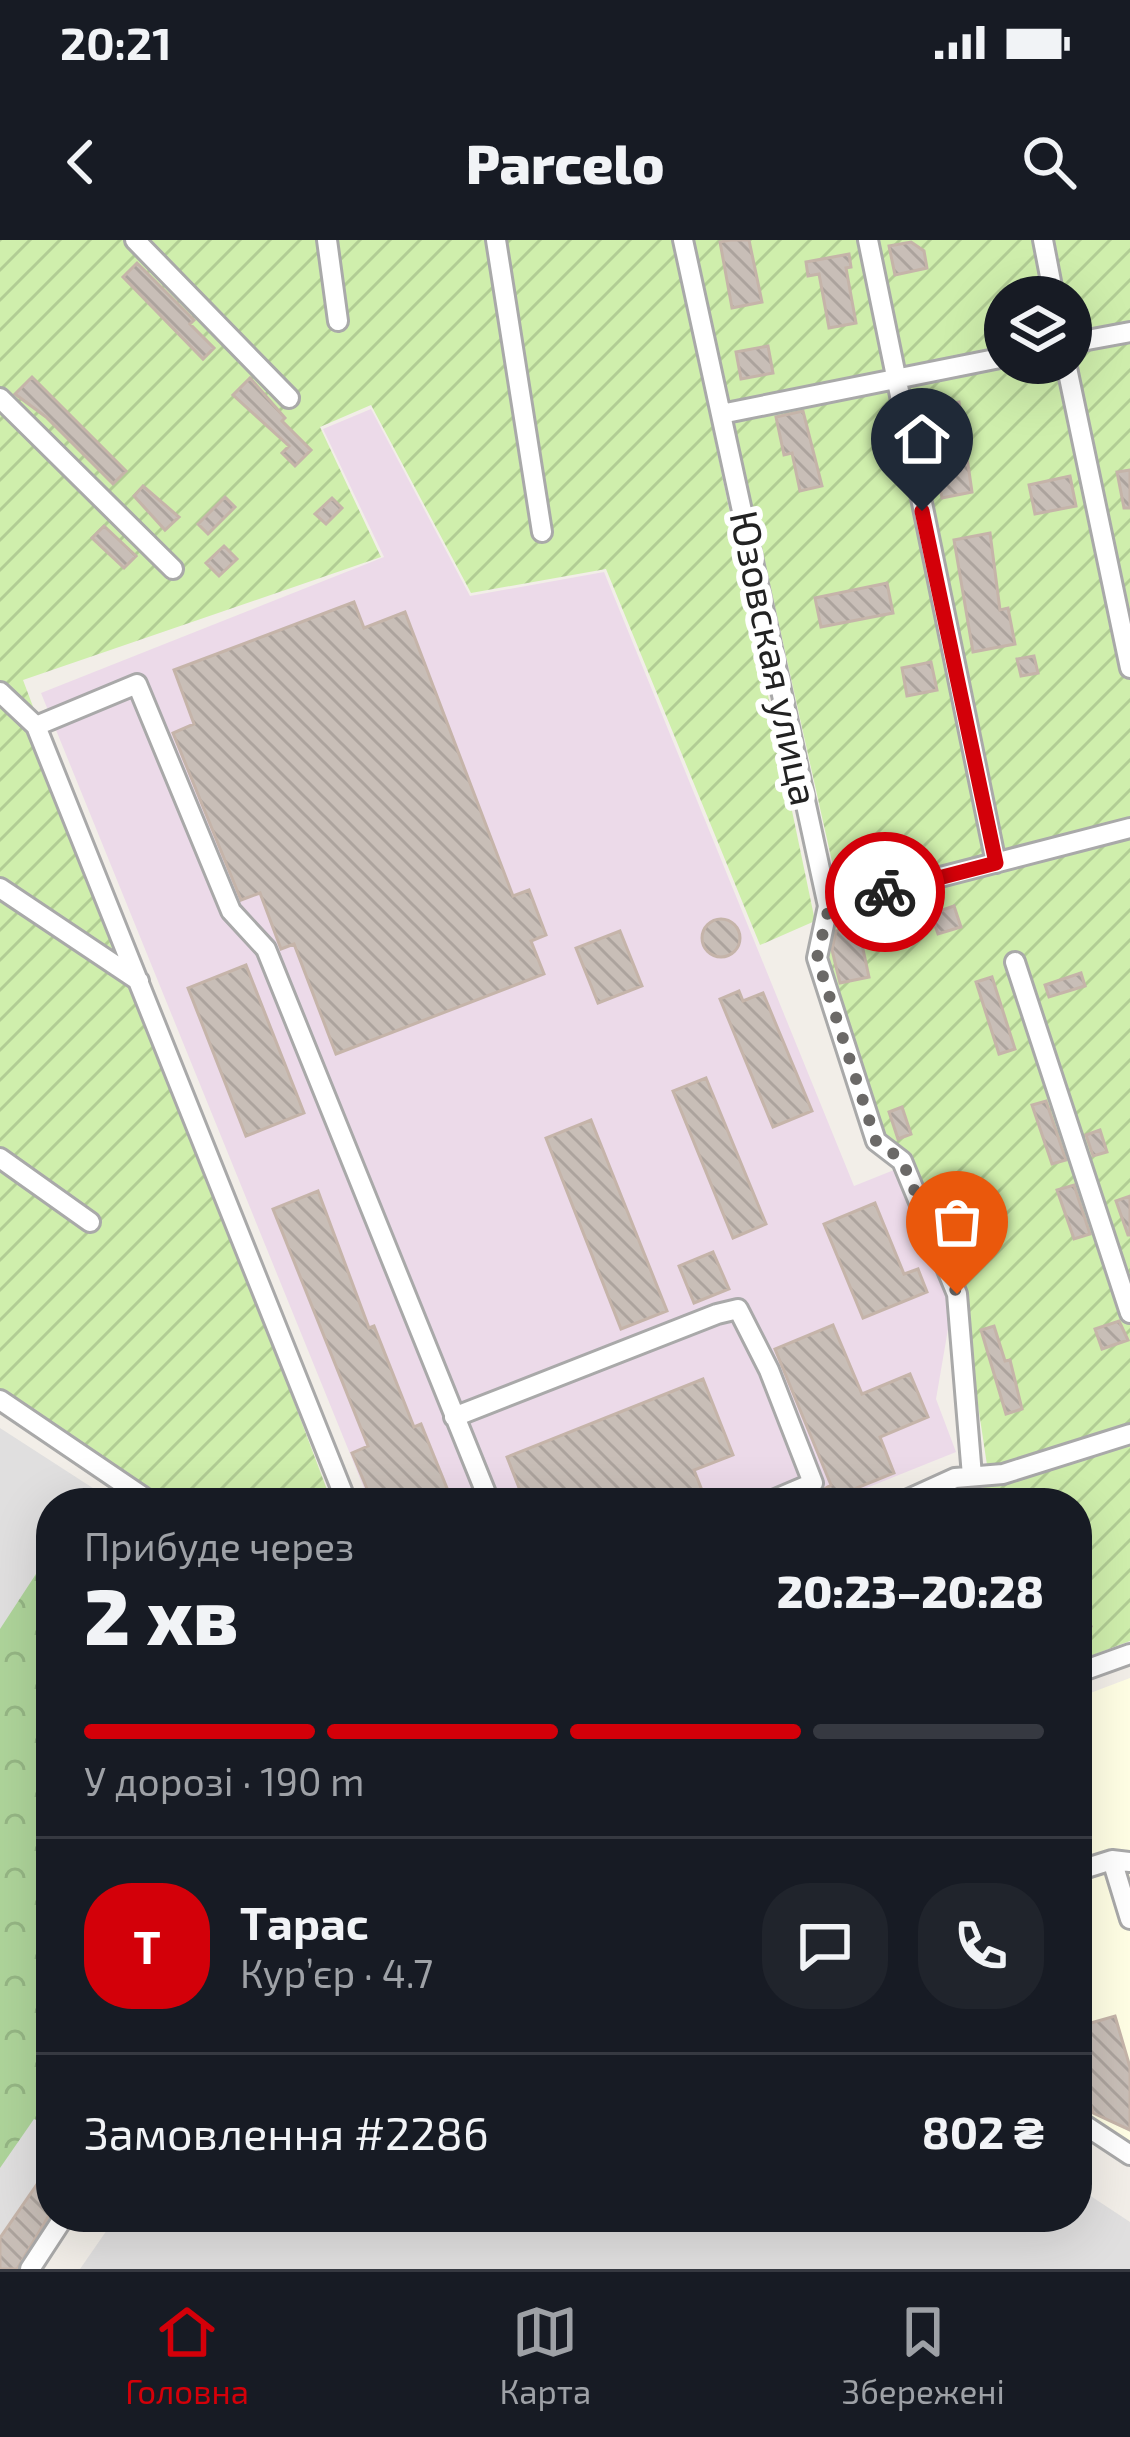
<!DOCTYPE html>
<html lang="uk">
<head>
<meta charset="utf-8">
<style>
  :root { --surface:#171b24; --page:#20242c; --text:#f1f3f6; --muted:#9ea1a6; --line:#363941; --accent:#d30009 }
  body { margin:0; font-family:"Exo 2",sans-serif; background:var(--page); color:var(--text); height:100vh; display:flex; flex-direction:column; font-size:45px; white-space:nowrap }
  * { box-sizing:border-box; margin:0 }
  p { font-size:39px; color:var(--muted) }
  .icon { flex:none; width:66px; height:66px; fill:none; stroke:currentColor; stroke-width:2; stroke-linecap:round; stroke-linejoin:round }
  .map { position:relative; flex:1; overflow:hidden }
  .sheet { position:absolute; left:36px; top:1248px; width:1056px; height:744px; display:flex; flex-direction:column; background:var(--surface); border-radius:48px; box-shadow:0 12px 48px #0002 }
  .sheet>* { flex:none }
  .tools { position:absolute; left:984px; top:36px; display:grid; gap:24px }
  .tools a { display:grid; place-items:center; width:108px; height:108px; border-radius:50%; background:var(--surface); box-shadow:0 12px 48px #0002; font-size:60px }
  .pin { position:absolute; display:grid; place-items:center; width:102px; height:102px; color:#fff; margin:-123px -51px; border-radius:50% 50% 50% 0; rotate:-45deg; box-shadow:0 0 12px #0007 }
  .pin .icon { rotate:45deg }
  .courier { position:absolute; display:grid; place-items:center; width:120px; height:120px; margin:-60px; border:9px solid #d30009; border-radius:50%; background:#fff; color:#222; box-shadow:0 3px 15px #0007 }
  .headline em { font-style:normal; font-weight:800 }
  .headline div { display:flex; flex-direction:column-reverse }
  .headline { display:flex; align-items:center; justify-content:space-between; height:204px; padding:0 48px }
  h1 { font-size:78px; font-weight:800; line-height:90px }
  .bar { display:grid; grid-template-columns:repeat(4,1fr); gap:18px 12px; align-content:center; height:144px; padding:0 48px }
  .bar i { height:15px; border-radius:9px; background:var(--line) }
  .bar .on { background:var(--accent) }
  .bar p { grid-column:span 4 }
  .line { display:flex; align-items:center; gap:30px; padding:0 48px; border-top:3px solid var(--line) }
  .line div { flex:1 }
  .round { display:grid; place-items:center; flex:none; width:126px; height:126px; border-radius:48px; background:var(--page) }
  .status { display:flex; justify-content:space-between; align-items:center; height:84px; padding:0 60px; background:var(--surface); direction:ltr }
  .status svg { height:33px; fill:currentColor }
  header { display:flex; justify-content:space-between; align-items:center; height:156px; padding:0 48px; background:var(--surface); font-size:54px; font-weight:800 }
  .menu { display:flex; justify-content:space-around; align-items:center; height:168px; border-top:3px solid var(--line); background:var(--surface); font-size:33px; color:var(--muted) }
  .menu a { display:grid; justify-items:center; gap:6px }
  .menu .on { color:var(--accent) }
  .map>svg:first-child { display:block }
  .residential { fill:#e0dfdf }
  .industrial { fill:#ecdae9 }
  .education { fill:#fffee4 }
  .forest { fill:url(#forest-crowns) }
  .garden { fill:url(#garden-furrows); fill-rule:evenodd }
  .building { fill:url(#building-back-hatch); stroke:#c5b4a9; stroke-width:3 }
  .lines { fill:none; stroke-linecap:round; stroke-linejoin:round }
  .minor-casing { stroke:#a9a9a9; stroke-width:24 }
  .minor { stroke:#fff; stroke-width:18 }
  .done { stroke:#6b6967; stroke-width:12; stroke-dasharray:0 21.6 }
  .route { stroke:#d30009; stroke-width:15 }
  .labels { text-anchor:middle; stroke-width:12; stroke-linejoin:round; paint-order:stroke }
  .street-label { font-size:39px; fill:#222; stroke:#fff }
</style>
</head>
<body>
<div class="status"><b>20:21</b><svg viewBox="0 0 49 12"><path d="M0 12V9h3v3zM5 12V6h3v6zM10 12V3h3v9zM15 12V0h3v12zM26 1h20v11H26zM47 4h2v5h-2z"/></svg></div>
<header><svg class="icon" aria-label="back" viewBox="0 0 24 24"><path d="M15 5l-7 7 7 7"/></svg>Parcelo<svg class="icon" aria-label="search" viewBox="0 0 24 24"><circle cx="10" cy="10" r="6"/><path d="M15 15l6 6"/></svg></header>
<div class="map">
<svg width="1130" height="2029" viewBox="0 0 1130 2029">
  <defs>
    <pattern id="forest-crowns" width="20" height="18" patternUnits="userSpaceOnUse" patternTransform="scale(3)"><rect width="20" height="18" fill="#aed49a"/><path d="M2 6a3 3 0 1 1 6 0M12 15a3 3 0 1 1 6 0" fill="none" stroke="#95b684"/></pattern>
    <pattern id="garden-furrows" width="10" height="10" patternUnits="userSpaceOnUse" patternTransform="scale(3)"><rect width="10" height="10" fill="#cfeeac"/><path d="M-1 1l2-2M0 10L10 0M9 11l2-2" fill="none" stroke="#b1cc94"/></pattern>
    <pattern id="building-back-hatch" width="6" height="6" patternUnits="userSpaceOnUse" patternTransform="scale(3)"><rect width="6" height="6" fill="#c8beb7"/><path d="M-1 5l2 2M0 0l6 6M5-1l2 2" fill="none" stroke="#aca39d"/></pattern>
  </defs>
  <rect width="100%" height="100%" fill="#f2eee8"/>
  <!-- residential -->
  <path class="residential" d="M 0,1188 L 116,1263 L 51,1263 L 51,1977 L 56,1977 L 21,2029 L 0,2029 Z
    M 1077,1947 L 1130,1982 L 1130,2029 L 80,2029 L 116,1977 L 1077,1977 Z"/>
  <!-- industrial -->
  <path class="industrial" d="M 371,169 L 470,356 L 604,332 L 854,946 L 899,928 L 953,1060 L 936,1159 L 956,1212 L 829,1263 L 370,1263 L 41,453 L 384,317 L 323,189 Z"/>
  <!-- education -->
  <path class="education" d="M 1130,1438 L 1130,1903 L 1077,1868 L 1077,1458 Z"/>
  <!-- forest -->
  <path class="forest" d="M 51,1311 L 51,1886 L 34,1879 L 0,1928 L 0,1389 Z"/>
  <!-- garden -->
  <path class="garden" d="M 0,0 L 673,0 L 815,681 L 760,705 L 606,329 L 471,353 L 371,165 L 320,187 L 381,317 L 23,440 L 332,1263 L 155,1263 L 0,1164 Z
    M 693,0 L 1130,0 L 1130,1401 L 1077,1421 L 1077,1263 L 943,1263 L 990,1245 L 961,1052 L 880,898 L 822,714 L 839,653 ZM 1005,57 L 1071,57 L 1071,123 L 1005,123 Z"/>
  <!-- building -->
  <path class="building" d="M 730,0 L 749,0 L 762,62 L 732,68 L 720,2 Z
    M 911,2 L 924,11 L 927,28 L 895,35 L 889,6 Z
    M 849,14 L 851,27 L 846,28 L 856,83 L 829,88 L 819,34 L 808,36 L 806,22 Z
    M 137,23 L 194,80 L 190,84 L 214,108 L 203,119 L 123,37 Z
    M 768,106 L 773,133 L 741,139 L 736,112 Z
    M 32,137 L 126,231 L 113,244 L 46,177 L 15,154 Z
    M 250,138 L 285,178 L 282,181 L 311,210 L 295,226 L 282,213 L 289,206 L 233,155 Z
    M 959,162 L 972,252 L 942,258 L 925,169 Z
    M 803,171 L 822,246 L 800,251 L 792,213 L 784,215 L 776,177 Z
    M 1130,230 L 1130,268 L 1124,268 L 1117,232 Z
    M 1070,236 L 1076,266 L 1035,274 L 1029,245 Z
    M 143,246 L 179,277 L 165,290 L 134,256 Z
    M 225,257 L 235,267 L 208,294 L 198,284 Z
    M 332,258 L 342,268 L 326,284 L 315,274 Z
    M 104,286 L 136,316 L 124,328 L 92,298 Z
    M 990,293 L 1000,370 L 1008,368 L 1015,404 L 973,412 L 954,300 Z
    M 224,306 L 237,319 L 219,336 L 206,323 Z
    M 887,343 L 893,373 L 821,387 L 815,358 Z
    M 354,362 L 364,388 L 405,372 L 513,656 L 529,650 L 546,695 L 531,701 L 544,734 L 336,814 L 294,704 L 281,709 L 260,653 L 241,660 L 173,493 L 194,484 L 174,430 Z
    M 1034,416 L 1038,433 L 1021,436 L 1017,419 Z
    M 931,422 L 937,450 L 907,456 L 902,428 Z
    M 954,666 L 961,687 L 938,694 L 931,674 Z
    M702 698a19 19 0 1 1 38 0a19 19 0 1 1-38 0Z
    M 858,686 L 869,737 L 840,743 L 832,710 L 836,691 Z
    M 620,691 L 642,746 L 598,763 L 576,708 Z
    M 246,725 L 304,873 L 246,896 L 188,748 Z
    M 1081,733 L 1085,746 L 1049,757 L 1045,745 Z
    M 992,737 L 1015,809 L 999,814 L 976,742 Z
    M 739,751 L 743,761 L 763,753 L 812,871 L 773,887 L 720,759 Z
    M 706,838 L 766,984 L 733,998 L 673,851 Z
    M 1046,861 L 1066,920 L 1052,924 L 1032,865 Z
    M 902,867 L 911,894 L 898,899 L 889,872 Z
    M 591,880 L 667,1071 L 621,1089 L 546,898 Z
    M 1100,890 L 1107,912 L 1093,916 L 1086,895 Z
    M 1074,945 L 1090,994 L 1074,999 L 1057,950 Z
    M 318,951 L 369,1088 L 374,1086 L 414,1187 L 421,1184 L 453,1263 L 373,1263 L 352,1213 L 368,1206 L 273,969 Z
    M 1130,956 L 1130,995 L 1128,995 L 1116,961 Z
    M 875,963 L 904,1034 L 918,1029 L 927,1052 L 863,1078 L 824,984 Z
    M 713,1012 L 729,1049 L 694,1063 L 679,1026 Z
    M 1119,1081 L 1128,1100 L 1102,1109 L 1095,1089 Z
    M 833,1085 L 862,1154 L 910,1134 L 928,1177 L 880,1197 L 894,1233 L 820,1263 L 800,1263 L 831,1245 L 775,1109 Z
    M 994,1086 L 1005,1121 L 1010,1120 L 1022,1169 L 1006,1174 L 981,1090 Z
    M 703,1139 L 733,1215 L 694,1230 L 707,1263 L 525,1263 L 507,1217 Z
    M 1077,1352 L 1091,1386 L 1077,1391 Z
    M 1115,1776 L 1130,1827 L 1130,1890 L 1093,1873 L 1077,1817 L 1077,1787 Z
    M 51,1924 L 51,1972 L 17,2029 L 0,2029 L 0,1998 Z"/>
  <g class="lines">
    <defs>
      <path id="minor" d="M 135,0 L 289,158
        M 327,0 L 338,81
        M 496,0 L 542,292
        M 683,0 L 828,666 L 817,718 L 876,901 L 902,921 L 957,1054 L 972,1236
        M 868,0 L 996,623
        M 1043,0 L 1054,57
        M 1071,103 L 1130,92
        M 1066,123 L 1130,428
        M 0,158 L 173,329
        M 721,174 L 1005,117
        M 0,452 L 36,486 L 347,1263
        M 36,486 L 137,444 L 231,671 L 266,709 L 490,1263
        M 0,648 L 139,741
        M 828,666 L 1130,588
        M 1015,722 L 1130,1073
        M 0,918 L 90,982
        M 0,1160 L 152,1263
        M 454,1177 L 717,1074 L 738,1069 L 769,1130 L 813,1243 L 766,1263
        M 900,1263 L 955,1238 L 1003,1234 L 1130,1194
        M 1077,1433 L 1130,1414
        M 1112,1620 L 1130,1679
        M 1077,1631 L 1112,1620 L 1130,1622
        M 1077,1880 L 1130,1915
        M 30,2029 L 64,1977"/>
    </defs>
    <!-- minor casing -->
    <use href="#minor" class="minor-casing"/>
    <!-- minor -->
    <use href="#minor" class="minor"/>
  </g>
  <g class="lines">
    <!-- done -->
    <path class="done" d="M 885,652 L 829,667 L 817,718 L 876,901 L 902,920 L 957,1054"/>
    <!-- route -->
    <path class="route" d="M 885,652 L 996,623 L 922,271"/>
  </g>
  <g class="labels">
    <!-- street labels -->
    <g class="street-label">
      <text transform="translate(774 418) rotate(78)" y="14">Юзовская улица</text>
    </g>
  </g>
</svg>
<div class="tools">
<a><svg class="icon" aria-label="layers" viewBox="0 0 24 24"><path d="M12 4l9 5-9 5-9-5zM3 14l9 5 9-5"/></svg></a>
</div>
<div class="pin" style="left:957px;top:1054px;background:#ea580c"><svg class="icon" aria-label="bag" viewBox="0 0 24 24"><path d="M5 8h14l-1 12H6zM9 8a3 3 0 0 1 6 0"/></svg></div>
<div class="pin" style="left:922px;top:271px;background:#1f2937"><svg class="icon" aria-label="home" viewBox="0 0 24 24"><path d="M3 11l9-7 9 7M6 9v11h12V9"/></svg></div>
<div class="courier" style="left:885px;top:652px"><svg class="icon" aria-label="bike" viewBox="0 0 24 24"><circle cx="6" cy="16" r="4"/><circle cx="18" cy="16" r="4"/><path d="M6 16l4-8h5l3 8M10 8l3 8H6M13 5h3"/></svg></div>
<section class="sheet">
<div class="headline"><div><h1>2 хв</h1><p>Прибуде через</p></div><em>20:23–20:28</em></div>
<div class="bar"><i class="on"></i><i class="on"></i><i class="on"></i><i></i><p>У дорозі · 190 m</p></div>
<div class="line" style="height:216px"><b class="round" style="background:var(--accent);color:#fff">Т</b><div><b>Тарас</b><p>Кур’єр · 4.7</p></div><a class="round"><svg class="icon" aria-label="chat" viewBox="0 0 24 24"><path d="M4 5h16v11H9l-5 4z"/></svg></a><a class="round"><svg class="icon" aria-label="phone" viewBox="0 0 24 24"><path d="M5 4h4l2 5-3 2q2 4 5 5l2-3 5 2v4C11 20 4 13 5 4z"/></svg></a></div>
<div class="line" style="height:156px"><div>Замовлення #2286</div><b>802 ₴</b></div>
</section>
</div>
<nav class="menu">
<a class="on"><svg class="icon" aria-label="home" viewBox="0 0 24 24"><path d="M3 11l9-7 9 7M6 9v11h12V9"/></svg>Головна</a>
<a><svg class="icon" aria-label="map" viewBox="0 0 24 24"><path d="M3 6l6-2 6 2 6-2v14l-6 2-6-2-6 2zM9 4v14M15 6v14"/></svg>Карта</a>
<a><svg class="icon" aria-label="saved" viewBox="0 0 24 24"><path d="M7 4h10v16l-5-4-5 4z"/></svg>Збережені</a>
</nav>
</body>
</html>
